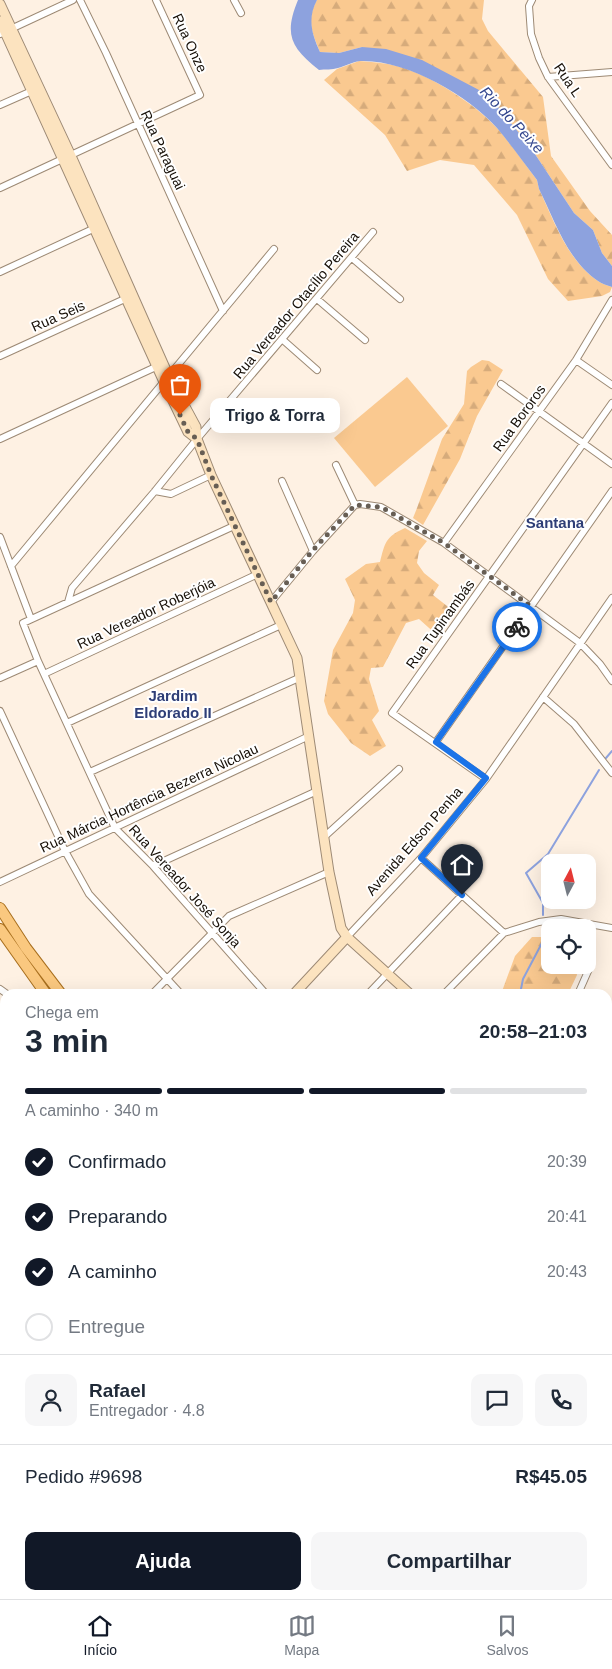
<!DOCTYPE html>
<html lang="pt">
<head>
<meta charset="utf-8">
<style>
  :root { --surface:#fff; --page:#f6f6f7; --text:#1f2937; --muted:#747a83; --line:#e0e1e3; --accent:#111827 }
  body { margin:0; font-family:Arial,sans-serif; background:var(--page); color:var(--text); height:100vh; display:flex; flex-direction:column; font-size:19px; white-space:nowrap }
  * { box-sizing:border-box; margin:0 }
  p { font-size:16px; color:var(--muted) }
  .icon { flex:none; width:28px; height:28px; fill:none; stroke:currentColor; stroke-width:2; stroke-linecap:round; stroke-linejoin:round }
  .map { position:relative; flex:1; overflow:hidden }
  .drawer { position:absolute; left:0px; top:989px; width:612px; height:611px; display:flex; flex-direction:column; background:var(--surface); border-radius:15px 15px 0 0; box-shadow:0 5px 20px #0002 }
  .drawer>* { flex:none }
  .needle { width:32px; rotate:7deg }
  .fabs { position:absolute; left:541px; top:854px; display:grid; gap:10px }
  .fabs a { display:grid; place-items:center; width:55px; height:55px; border-radius:10px; background:var(--surface); box-shadow:0 5px 20px #0002; font-size:25px }
  .pin { position:absolute; display:grid; place-items:center; width:42px; height:42px; color:#fff; margin:-51px -21px; border-radius:50% 50% 50% 0; rotate:-45deg; box-shadow:0 0 5px #0007 }
  .pin .icon { rotate:45deg }
  .courier { position:absolute; display:grid; place-items:center; width:50px; height:50px; margin:-25px; border:4px solid #1a73e8; border-radius:50%; background:#fff; color:#222; box-shadow:0 1px 6px #0007 }
  .bubble { position:absolute; height:35px; border-radius:10px; background:var(--surface); box-shadow:0 5px 20px #0002; font-size:16px; font-weight:800; line-height:35px; text-align:center }
  .overview em { font-style:normal; font-weight:800 }
  .overview div { display:flex; flex-direction:column-reverse }
  .overview { display:flex; align-items:center; justify-content:space-between; height:85px; padding:0 25px }
  h1 { font-size:32px; font-weight:800; line-height:38px }
  .bar { display:grid; grid-template-columns:repeat(4,1fr); gap:8px 5px; align-content:center; height:60px; padding:0 25px }
  .bar i { height:6px; border-radius:4px; background:var(--line) }
  .bar .active { background:var(--accent) }
  .bar p { grid-column:span 4 }
  .line { display:flex; align-items:center; gap:12px; padding:0 25px; border-top:1px solid var(--line) }
  .line div { flex:1 }
  .round { display:grid; place-items:center; flex:none; width:52px; height:52px; border-radius:10px; background:var(--page) }
  ol { padding:0 25px; list-style:none }
  li { display:flex; align-items:center; gap:15px; height:55px }
  li p { margin-inline-start:auto }
  li .icon { padding:5px; border-radius:50%; background:var(--accent); color:#fff; stroke-width:4 }
  li:last-child { color:var(--muted) }
  li i { width:28px; height:28px; border:2px solid var(--line); border-radius:50% }
  .primary-button { display:flex; gap:10px; margin-top:auto; padding:10px 25px }
  .primary-button a { flex:1; height:58px; border-radius:10px; background:var(--accent); color:#fff; font-size:20px; font-weight:800; line-height:58px; text-align:center }
  .primary-button a+a { background:var(--page); color:var(--text) }
  .dock { display:flex; justify-content:space-around; align-items:center; height:70px; border-top:1px solid var(--line); background:var(--surface); font-size:14px; color:var(--muted) }
  .dock a { display:grid; justify-items:center; gap:2px }
  .dock .active { color:var(--accent) }
  .map>svg:first-child { display:block }
  .forest { fill:url(#forest-firs) }
  .pitch { fill:#fac990 }
  .water { fill:#8da2de }
  .lines { fill:none; stroke-linecap:round; stroke-linejoin:round }
  .stream { stroke:#8da2de; stroke-width:2 }
  .street-casing { stroke:#9d8a75; stroke-width:8 }
  .secondary-casing { stroke:#9d8a75; stroke-width:11 }
  .primary-casing { stroke:#a86f1e; stroke-width:12 }
  .street { stroke:#fff; stroke-width:6 }
  .secondary { stroke:#fce3bf; stroke-width:9 }
  .primary { stroke:#fac87f; stroke-width:10 }
  .done { stroke:#675e54; stroke-width:5; stroke-dasharray:0 9 }
  .route { stroke:#1a73e8; stroke-width:6 }
  .labels { text-anchor:middle; stroke-width:4; stroke-linejoin:round; paint-order:stroke }
  .street-label { font-size:14px; fill:#160f07; stroke:#fff }
  .water-label { font-size:15px; font-style:italic; fill:#32458d; stroke:#fff }
  .neighbourhood-label { font-size:15px; font-weight:bold; fill:#2e3e77; stroke:#fff }
</style>
</head>
<body>
<div class="map">
<svg width="612" height="1599" viewBox="0 0 612 1599">
  <defs>
    <pattern id="forest-firs" width="22" height="20" patternUnits="userSpaceOnUse" patternTransform="scale(1.25)"><rect width="22" height="20" fill="#fac990"/><path d="M5 1l3.5 6h-7zM16 11l3.5 6h-7z" fill="#d6ab7b"/></pattern>
  </defs>
  <rect width="100%" height="100%" fill="#fef1e3"/>
  <!-- forest -->
  <path class="forest" d="M 317,0 L 484,0 L 482,19 L 488,31 L 543,97 L 551,156 L 590,211 L 612,235 L 612,266 L 602,253 L 593,230 L 574,213 L 531,148 L 499,108 L 362,47 L 339,53 L 320,52 C 312,33 306,19 317,0 Z
    M 359,61 C 372,62 385,63 397,66 C 429,74 475,104 497,128 C 511,144 524,163 537,180 L 539,189 C 554,221 567,260 598,281 C 602,284 607,285 612,287 L 610,292 L 602,296 L 568,301 L 548,279 L 517,215 L 474,165 L 440,160 L 407,171 L 385,135 L 324,80 L 337,69 Z
    M 482,360 L 489,361 L 503,370 L 477,416 L 460,459 L 423,525 L 413,518 L 417,508 L 442,439 L 464,404 L 467,371 L 471,367 Z
    M 405,528 L 427,541 L 419,551 L 417,563 L 424,573 L 439,585 L 433,595 L 456,613 L 438,636 L 419,619 L 406,623 L 383,667 L 371,668 L 369,679 L 379,711 L 372,720 L 386,746 L 370,756 L 351,743 L 328,714 L 324,701 L 333,650 L 353,613 L 355,600 L 345,579 L 366,564 L 380,562 C 385,543 385,537 405,528 Z
    M 532,937 L 547,937 L 550,939 L 550,965 L 575,965 L 577,975 L 568,994 L 501,994 L 515,956 Z"/>
  <!-- pitch -->
  <path class="pitch" d="M 407,377 L 448,426 L 375,487 L 334,438 Z"/>
  <!-- water -->
  <path class="water" d="M 298,0 L 317,0 C 307,19 312,34 320,52 L 339,53 L 362,47 L 386,49 L 422,60 L 479,90 L 499,108 L 531,148 L 574,213 L 593,230 L 602,253 L 612,266 L 612,287 C 607,285 602,284 598,281 C 567,260 555,221 539,189 L 537,180 C 524,163 511,145 497,128 C 468,95 405,59 360,61 C 352,62 345,66 338,68 C 332,70 325,69 319,70 C 290,47 284,34 298,0 Z"/>
  <g class="lines">
    <!-- stream -->
    <path class="stream" d="M 606,758 L 612,751
      M 543,915 L 543,903 L 526,873 L 548,854 L 599,770
      M 520,994 L 523,979 L 543,941 L 543,927"/>
    <defs>
      <path id="street" d="M 80,0 L 106,53 L 223,311
        M 234,0 L 241,13
        M 532,0 L 529,6 L 531,34 L 539,58 L 548,77 L 612,165
        M 0,34 L 73,0
        M 548,77 L 612,72
        M 0,105 L 34,90
        M 0,188 L 200,95 L 156,0
        M 352,258 L 400,299
        M 0,272 L 95,228
        M 317,299 L 365,340
        M 283,340 L 317,370
        M 0,356 L 129,297
        M 576,360 L 612,385
        M 501,384 L 612,464
        M 0,439 L 160,365
        M 336,465 L 355,505
        M 282,481 L 313,551
        M 155,491 L 171,494 L 211,475
        M 236,525 L 23,623 L 38,661 L 115,828 L 153,866 L 266,994
        M 0,537 L 31,619
        M 444,543 L 576,360 L 612,300
        M 11,566 L 274,249
        M 68,602 L 72,588 L 155,491 L 197,439 L 373,232
        M 271,602 L 313,551 L 355,505 L 360,504 L 381,507 L 444,543 L 580,643 L 600,664 L 612,681
        M 44,674 L 258,574
        M 0,678 L 38,661
        M 543,697 L 574,724 L 612,773
        M 0,711 L 65,851 L 89,894 L 181,994
        M 67,723 L 281,625
        M 436,742 L 612,491
        M 90,772 L 301,677
        M 486,779 L 392,713 L 612,403
        M 324,837 L 399,769
        M 421,858 L 504,933
        M 153,866 L 317,791
        M 0,882 L 309,736
        M 347,937 L 421,858 L 486,779 L 612,598
        M 0,989 L 7,994
        M 152,994 L 229,916 L 329,872
        M 368,994 L 462,895
        M 444,994 L 504,933 L 539,922 L 561,919 L 612,928
        M 578,994 L 589,969
        M 0,1051 L 5,1055
        M 608,1067 L 612,1058
        M 0,1111 L 5,1114
        M 608,1219 L 612,1209
        M 0,1252 L 5,1272
        M 608,1360 L 612,1364
        M 608,1421 L 612,1425
        M 0,1551 L 5,1550
        M 64,1595 L 65,1599
        M 129,1595 L 130,1599
        M 257,1595 L 259,1599
        M 324,1595 L 325,1599
        M 179,1599 L 195,1595"/>
      <path id="secondary" d="M 0,4 L 71,156 L 169,377 L 196,427 L 197,439 L 211,475 L 297,658 L 329,872 L 341,928 L 347,937 L 410,994
        M 0,21 L 164,382 L 188,432 L 197,439
        M 294,994 L 347,937
        M 0,1067 L 5,1063
        M 608,1127 L 612,1129
        M 608,1136 L 612,1138
        M 0,1191 L 5,1195
        M 0,1363 L 5,1362
        M 608,1485 L 612,1479
        M 608,1507 L 612,1502
        M 433,1595 L 438,1597
        M 506,1599 L 509,1595
        M 527,1599 L 529,1595"/>
      <path id="primary" d="M 0,908 L 26,948 L 61,994
        M 0,929 L 46,994
        M 453,1595 L 458,1599"/>
    </defs>
    <!-- street casing -->
    <use href="#street" class="street-casing"/>
    <!-- secondary casing -->
    <use href="#secondary" class="secondary-casing"/>
    <!-- primary casing -->
    <use href="#primary" class="primary-casing"/>
    <!-- street -->
    <use href="#street" class="street"/>
    <!-- secondary -->
    <use href="#secondary" class="secondary"/>
    <!-- primary -->
    <use href="#primary" class="primary"/>
  </g>
  <g class="lines">
    <!-- done -->
    <path class="done" d="M 180,415 L 188,432 L 197,439 L 211,475 L 271,602 L 313,550 L 355,505 L 381,507 L 444,543 L 532,607 L 517,627"/>
    <!-- route -->
    <path class="route" d="M 462,895 L 421,858 L 486,778 L 436,742 L 517,627"/>
  </g>
  <g class="labels">
    <!-- street labels -->
    <g class="street-label">
      <text transform="translate(190 43) rotate(65)" y="5">Rua Onze</text>
      <text transform="translate(568 80) rotate(56)" y="5">Rua L</text>
      <text transform="translate(163 150) rotate(65)" y="5">Rua Paraguai</text>
      <text transform="translate(296 305) rotate(-50)" y="5">Rua Vereador Otacílio Pereira</text>
      <text transform="translate(58 316) rotate(-24)" y="5">Rua Seis</text>
      <text transform="translate(519 418) rotate(-54)" y="5">Rua Bororos</text>
      <text transform="translate(146 613) rotate(-25)" y="5">Rua Vereador Roberjóia</text>
      <text transform="translate(440 624) rotate(-54)" y="5">Rua Tupinambás</text>
      <text transform="translate(149 798) rotate(-25)" y="5">Rua Márcia Hortência Bezerra Nicolau</text>
      <text transform="translate(414 841) rotate(-49)" y="5">Avenida Edson Penha</text>
      <text transform="translate(185 886) rotate(48)" y="5">Rua Vereador José Sonja</text>
    </g>
    <!-- water labels -->
    <g class="water-label">
      <text transform="translate(512 120) rotate(47)" y="5">Rio do Peixe</text>
    </g>
    <!-- neighbourhood labels -->
    <g class="neighbourhood-label">
      <text x="555" y="528">Santana</text>
      <text x="173" y="701">Jardim<tspan x="173" dy="17">Eldorado II</tspan></text>
    </g>
  </g>
</svg>
<div class="fabs">
<a><svg class="needle" viewBox="-14 -14 28 28"><path d="M0-13l5 13h-10z" fill="#e53935"/><path d="M0 13l5-13h-10z" fill="#747a83"/></svg></a>
<a><svg class="icon" aria-label="locate" viewBox="0 0 24 24"><circle cx="12" cy="12" r="6"/><path d="M12 2v4M12 18v4M2 12h4M18 12h4"/></svg></a>
</div>
<div class="pin" style="left:180px;top:415px;background:#ea580c"><svg class="icon" aria-label="bag" viewBox="0 0 24 24"><path d="M5 8h14l-1 12H6zM9 8a3 3 0 0 1 6 0"/></svg></div>
<div class="pin" style="left:462px;top:895px;background:#1f2937"><svg class="icon" aria-label="home" viewBox="0 0 24 24"><path d="M3 11l9-7 9 7M6 9v11h12V9"/></svg></div>
<div class="courier" style="left:517px;top:627px"><svg class="icon" aria-label="bike" viewBox="0 0 24 24"><circle cx="6" cy="16" r="4"/><circle cx="18" cy="16" r="4"/><path d="M6 16l4-8h5l3 8M10 8l3 8H6M13 5h3"/></svg></div>
<div class="bubble" style="left:210px;top:398px;width:130px">Trigo &amp; Torra</div>
<section class="drawer">
<div class="overview"><div><h1>3 min</h1><p>Chega em</p></div><em>20:58–21:03</em></div>
<div class="bar"><i class="active"></i><i class="active"></i><i class="active"></i><i></i><p>A caminho · 340 m</p></div>
<ol>
<li><svg class="icon" aria-label="check" viewBox="0 0 24 24"><path d="M5 12l5 5 9-10"/></svg>Confirmado<p>20:39</p></li>
<li><svg class="icon" aria-label="check" viewBox="0 0 24 24"><path d="M5 12l5 5 9-10"/></svg>Preparando<p>20:41</p></li>
<li><svg class="icon" aria-label="check" viewBox="0 0 24 24"><path d="M5 12l5 5 9-10"/></svg>A caminho<p>20:43</p></li>
<li><i></i>Entregue</li>
</ol>
<div class="line" style="height:90px"><a class="round"><svg class="icon" aria-label="person" viewBox="0 0 24 24"><circle cx="12" cy="8" r="4"/><path d="M4 21q1-7 8-7t8 7"/></svg></a><div><b>Rafael</b><p>Entregador · 4.8</p></div><a class="round"><svg class="icon" aria-label="chat" viewBox="0 0 24 24"><path d="M4 5h16v11H9l-5 4z"/></svg></a><a class="round"><svg class="icon" aria-label="phone" viewBox="0 0 24 24"><path d="M5 4h4l2 5-3 2q2 4 5 5l2-3 5 2v4C11 20 4 13 5 4z"/></svg></a></div>
<div class="line" style="height:65px"><div>Pedido #9698</div><b>R$45.05</b></div>
<div class="primary-button"><a>Ajuda</a><a>Compartilhar</a></div>
</section>
</div>
<nav class="dock">
<a class="active"><svg class="icon" aria-label="home" viewBox="0 0 24 24"><path d="M3 11l9-7 9 7M6 9v11h12V9"/></svg>Início</a>
<a><svg class="icon" aria-label="map" viewBox="0 0 24 24"><path d="M3 6l6-2 6 2 6-2v14l-6 2-6-2-6 2zM9 4v14M15 6v14"/></svg>Mapa</a>
<a><svg class="icon" aria-label="saved" viewBox="0 0 24 24"><path d="M7 4h10v16l-5-4-5 4z"/></svg>Salvos</a>
</nav>
</body>
</html>
